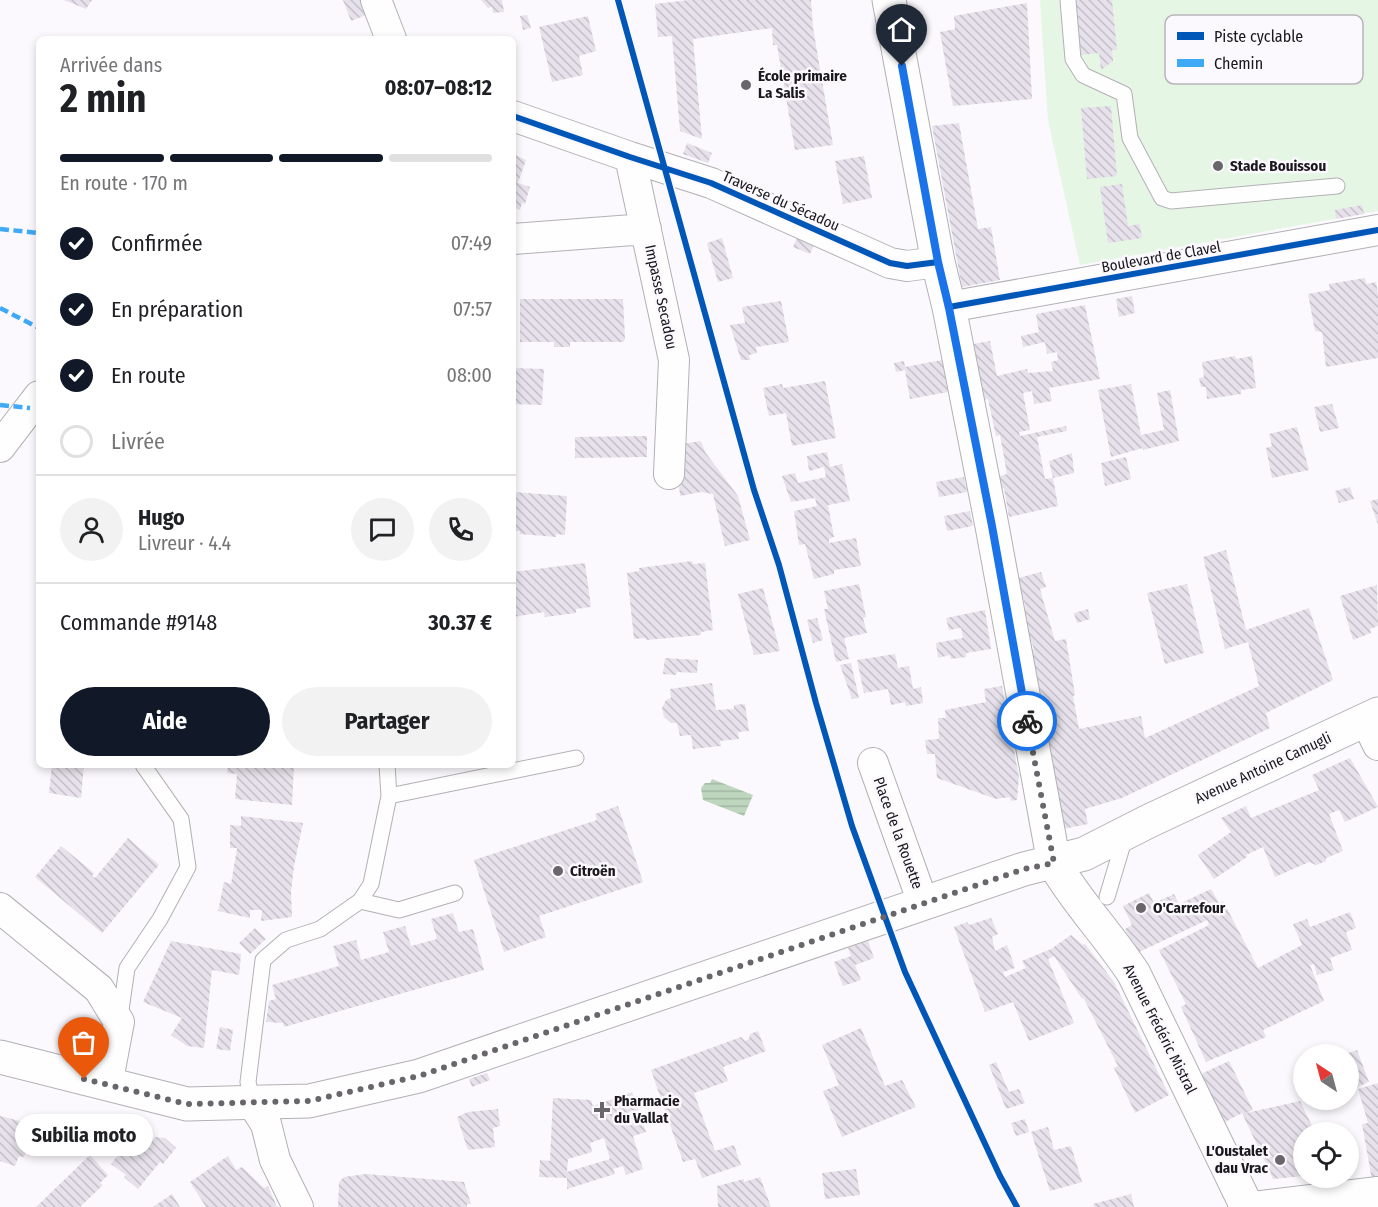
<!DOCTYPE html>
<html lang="fr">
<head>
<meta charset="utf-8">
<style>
  :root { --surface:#fff; --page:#f2f2f2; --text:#202124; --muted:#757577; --line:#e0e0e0; --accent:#111827 }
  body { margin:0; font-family:"Fira Sans Condensed",sans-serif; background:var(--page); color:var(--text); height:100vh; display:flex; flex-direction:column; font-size:22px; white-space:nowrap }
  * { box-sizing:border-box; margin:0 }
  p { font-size:20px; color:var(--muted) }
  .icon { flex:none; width:33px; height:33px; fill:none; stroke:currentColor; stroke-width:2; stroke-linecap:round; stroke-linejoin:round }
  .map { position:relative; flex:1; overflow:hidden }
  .panel { position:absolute; left:36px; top:36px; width:480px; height:732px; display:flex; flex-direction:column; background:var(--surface); border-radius:9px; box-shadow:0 3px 9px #0003 }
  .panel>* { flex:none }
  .needle { width:39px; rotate:324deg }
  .controls { position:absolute; left:1293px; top:1044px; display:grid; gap:12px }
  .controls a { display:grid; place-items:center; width:66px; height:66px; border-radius:50%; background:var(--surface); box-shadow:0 3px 9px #0003; font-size:30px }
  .pin { position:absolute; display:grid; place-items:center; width:51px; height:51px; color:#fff; margin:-62px -26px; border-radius:50% 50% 50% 0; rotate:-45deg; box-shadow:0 0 6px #0007 }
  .pin .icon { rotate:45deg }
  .courier { position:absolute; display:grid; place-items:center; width:60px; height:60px; margin:-30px; border:4px solid #1a73e8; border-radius:50%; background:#fff; color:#222; box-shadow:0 2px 8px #0007 }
  .bubble { position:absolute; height:42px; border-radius:21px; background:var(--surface); box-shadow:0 3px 9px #0003; font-size:20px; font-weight:700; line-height:42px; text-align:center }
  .head em { font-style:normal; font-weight:700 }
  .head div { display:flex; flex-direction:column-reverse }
  .head { display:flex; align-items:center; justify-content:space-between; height:102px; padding:0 24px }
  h1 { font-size:39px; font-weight:700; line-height:45px }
  .bar { display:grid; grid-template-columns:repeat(4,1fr); gap:9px 6px; align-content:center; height:72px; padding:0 24px }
  .bar i { height:8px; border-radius:4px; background:var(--line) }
  .bar .on { background:var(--accent) }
  .bar p { grid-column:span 4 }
  .line { display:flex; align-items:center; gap:15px; padding:0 24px; border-top:2px solid var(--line) }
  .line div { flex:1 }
  .round { display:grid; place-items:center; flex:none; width:63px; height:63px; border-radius:32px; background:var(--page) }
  ol { padding:0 24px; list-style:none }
  li { display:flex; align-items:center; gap:18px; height:66px }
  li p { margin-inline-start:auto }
  li .icon { padding:6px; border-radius:50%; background:var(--accent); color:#fff; stroke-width:4 }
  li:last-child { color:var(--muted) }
  li i { width:33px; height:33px; border:3px solid var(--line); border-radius:50% }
  .button { display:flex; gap:12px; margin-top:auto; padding:12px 24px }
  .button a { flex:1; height:69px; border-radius:36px; background:var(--accent); color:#fff; font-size:24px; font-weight:700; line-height:69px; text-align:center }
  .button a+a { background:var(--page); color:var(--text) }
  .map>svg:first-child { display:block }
  .garden { fill:#e5f6e4 }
  .water { fill:url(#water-rules) }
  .building { fill:url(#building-back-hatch); fill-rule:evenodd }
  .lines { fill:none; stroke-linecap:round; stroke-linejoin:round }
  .lane-casing { stroke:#b3b0b5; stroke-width:17 }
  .street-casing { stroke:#b3b0b5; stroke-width:32 }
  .secondary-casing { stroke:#b3b0b5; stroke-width:35 }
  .lane { stroke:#fefeff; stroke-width:15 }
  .street { stroke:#fefeff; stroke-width:30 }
  .secondary { stroke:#fefeff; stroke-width:33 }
  .quiet { stroke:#3fa9f5; stroke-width:4.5; stroke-dasharray:9 4.5; stroke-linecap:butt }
  .cycleway-casing { stroke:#fbf8fe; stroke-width:10 }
  .cycleway { stroke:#0057b8; stroke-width:6 }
  .done { stroke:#69666b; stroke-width:6; stroke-dasharray:0 10.8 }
  .route { stroke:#1a73e8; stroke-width:8 }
  .poi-dot { fill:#69666b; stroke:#fbf8fe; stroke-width:2 }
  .labels { text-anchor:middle; stroke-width:5; stroke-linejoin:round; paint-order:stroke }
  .poi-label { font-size:15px; font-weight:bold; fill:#1a171d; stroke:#fbf8fe; text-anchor:start }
  .street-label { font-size:15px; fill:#1a171d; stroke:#fbf8fe }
  .key { fill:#fbf8fe; stroke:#b8b4ba; stroke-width:1.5 }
  .key-label { font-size:16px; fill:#1a171d }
</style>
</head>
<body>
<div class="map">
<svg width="1378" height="1207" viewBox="0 0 1378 1207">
  <defs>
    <pattern id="water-rules" width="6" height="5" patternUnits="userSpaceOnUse" patternTransform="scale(1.5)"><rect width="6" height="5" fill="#bed6bd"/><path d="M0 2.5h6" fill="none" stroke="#a3b7a2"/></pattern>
    <pattern id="building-back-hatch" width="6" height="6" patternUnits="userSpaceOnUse" patternTransform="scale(1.5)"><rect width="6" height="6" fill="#e6e1ea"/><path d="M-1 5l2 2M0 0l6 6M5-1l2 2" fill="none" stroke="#c5c0c8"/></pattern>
  </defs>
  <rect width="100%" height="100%" fill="#fbf9fd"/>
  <!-- garden -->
  <path class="garden" d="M 1040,0 L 1378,0 L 1378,211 L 1080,265 L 1048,120 Z"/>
  <!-- water -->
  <path class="water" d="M 712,779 L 753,795 L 744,816 L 703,800 L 701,788 L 705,783 L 710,783 Z"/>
  <!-- building -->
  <path class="building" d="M 64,0 L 92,0 L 86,9 Z
    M 343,0 L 363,0 L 369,14 L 351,21 Z
    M 481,0 L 502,0 L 504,12 L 493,13 L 492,7 L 488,8 Z
    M 689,0 L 811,0 L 813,28 L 833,145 L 795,150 L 777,45 L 773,45 L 772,28 L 693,39 L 702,139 L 680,131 L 672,36 L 658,37 L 655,4 Z
    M 1076,0 L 1112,0 L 1117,50 L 1112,50 L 1113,61 L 1101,70 L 1099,53 L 1081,55 Z
    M 1027,3 L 1032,99 L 953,106 L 940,32 L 955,29 L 954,16 Z
    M 527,15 L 531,28 L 523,30 L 520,16 Z
    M 588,16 L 596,51 L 579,56 L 583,75 L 552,82 L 539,27 Z
    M 1111,106 L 1117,176 L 1087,179 L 1081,108 Z
    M 959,123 L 978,229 L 991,227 L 1000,280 L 962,287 L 932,126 Z
    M 687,143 L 712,153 L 708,163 L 683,154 Z
    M 513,154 L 526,160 L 518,183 L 530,187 L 525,204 L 522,203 L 520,210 L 513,207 Z
    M 864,156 L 872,198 L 843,204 L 835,161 Z
    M 1122,184 L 1128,226 L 1140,224 L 1142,238 L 1108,243 L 1100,187 Z
    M 1362,205 L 1364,214 L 1336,219 L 1335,210 Z
    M 722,238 L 733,278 L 718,282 L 707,243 Z
    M 797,238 L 814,245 L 810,254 L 793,247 Z
    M 1365,278 L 1366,284 L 1376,282 L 1378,294 L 1378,358 L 1326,367 L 1322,332 L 1315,331 L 1308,294 L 1330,290 L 1329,284 Z
    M 1132,296 L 1135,313 L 1119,317 L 1116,299 Z
    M 520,299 L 623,299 L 625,339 L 623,342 L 570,342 L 570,347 L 554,347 L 554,342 L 520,342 Z
    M 781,301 L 789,342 L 756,347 L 757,353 L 749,355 L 750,360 L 741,360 L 730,325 L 745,323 L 742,307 Z
    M 1085,305 L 1100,379 L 1049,388 L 1052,401 L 1034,404 L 1032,391 L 1023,393 L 1030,430 L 1019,432 L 1020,436 L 1066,426 L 1067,431 L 1037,437 L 1045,479 L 1053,478 L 1049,461 L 1072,453 L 1074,473 L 1053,478 L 1058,506 L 1009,517 L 1004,488 L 999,489 L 997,477 L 1007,474 L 1000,435 L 996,436 L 988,399 L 983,400 L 973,344 L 990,341 L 997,376 L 1027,369 L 1028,373 L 1053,371 L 1051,362 L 1058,360 L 1057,352 L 1047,354 L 1045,342 L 1023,347 L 1021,336 L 1039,332 L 1036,314 Z
    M 1235,356 L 1236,359 L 1252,356 L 1256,388 L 1241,390 L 1241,394 L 1207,399 L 1206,387 L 1201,387 L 1199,378 L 1204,377 L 1202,362 Z
    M 942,360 L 948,392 L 910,399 L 905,370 L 896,372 L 894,363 L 904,361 L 905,367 Z
    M 513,368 L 544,369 L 542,405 L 513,404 Z
    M 825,381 L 836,438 L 792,446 L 786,413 L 769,416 L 763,388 L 782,384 L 783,388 Z
    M 1131,384 L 1141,435 L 1164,430 L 1157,393 L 1170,390 L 1179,441 L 1143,450 L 1143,448 L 1111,457 L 1098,390 Z
    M 1332,404 L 1339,428 L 1320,432 L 1314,407 Z
    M 1297,427 L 1309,470 L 1272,478 L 1266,448 L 1272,446 L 1269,434 Z
    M 647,436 L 647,457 L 575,458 L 575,437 Z
    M 701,441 L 705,452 L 738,496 L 750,540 L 725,546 L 713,494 L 701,492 L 680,496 L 676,445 Z
    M 827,452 L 830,467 L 842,464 L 850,501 L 828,505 L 834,537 L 829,539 L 829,543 L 856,538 L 861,566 L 834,570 L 834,574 L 814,579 L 805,544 L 799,545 L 794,511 L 817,506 L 815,498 L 791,502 L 782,476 L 795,473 L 798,483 L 826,477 L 824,467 L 809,471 L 807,456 Z
    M 1126,457 L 1131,479 L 1105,486 L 1101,463 Z
    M 964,477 L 967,492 L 939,497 L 936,482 Z
    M 1350,487 L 1354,499 L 1339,503 L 1335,491 Z
    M 513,492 L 567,496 L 565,535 L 556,534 L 556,537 L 520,534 L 520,531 L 513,531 Z
    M 1378,499 L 1378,525 L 1370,501 Z
    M 970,511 L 973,526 L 947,531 L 944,516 Z
    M 1226,550 L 1246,630 L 1309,608 L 1333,680 L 1266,713 L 1270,728 L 1122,798 L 1085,809 L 1088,824 L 1063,829 L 1031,649 L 1034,649 L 1020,611 L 1026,609 L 1018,578 L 1041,572 L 1046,587 L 1040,589 L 1055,641 L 1066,639 L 1075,695 L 1073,696 L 1079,729 L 1141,716 L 1145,738 L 1259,686 L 1248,642 L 1225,649 L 1203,557 Z
    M 692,561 L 693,564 L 705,563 L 713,630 L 701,632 L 701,635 L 646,640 L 646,638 L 634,639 L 627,573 L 639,571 L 639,568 Z
    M 585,563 L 591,607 L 576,609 L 576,613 L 545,617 L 544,612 L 513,617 L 513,572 Z
    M 859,584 L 866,617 L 863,618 L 867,633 L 844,638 L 849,659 L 836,662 L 824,609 L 828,609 L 824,591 Z
    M 1187,584 L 1204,653 L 1165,664 L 1147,593 Z
    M 1377,585 L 1378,626 L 1370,629 L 1371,633 L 1353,640 L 1340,596 Z
    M 763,588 L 780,651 L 754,655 L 738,594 Z
    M 1088,609 L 1090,619 L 1077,623 L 1074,613 Z
    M 985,610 L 991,649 L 966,653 L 966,657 L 951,659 L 950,655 L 938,658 L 936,643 L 963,638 L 961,628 L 949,630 L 946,618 Z
    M 817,618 L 823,640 L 813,643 L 807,620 Z
    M 895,654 L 898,668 L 909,666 L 913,689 L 921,687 L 923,703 L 906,706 L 905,702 L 891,705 L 888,689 L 864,693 L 857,660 Z
    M 665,658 L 698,660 L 697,673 L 677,672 L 676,675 L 663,674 Z
    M 851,663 L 859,698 L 852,699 L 840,665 Z
    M 712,683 L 716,710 L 734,709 L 734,705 L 745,704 L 749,731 L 738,732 L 739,739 L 720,741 L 721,746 L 693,749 L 691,735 L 680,736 L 677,723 L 671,723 L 664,717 L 662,708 L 666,700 L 671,698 L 670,689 Z
    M 1002,686 L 1019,777 L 1017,800 L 1011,801 L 1010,797 L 996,799 L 937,778 L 935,754 L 927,754 L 925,740 L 939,739 L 938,718 L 946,718 L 945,710 L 986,702 L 984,689 Z
    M 1350,758 L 1378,807 L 1345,822 L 1339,810 L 1329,814 L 1343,851 L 1326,858 L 1326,861 L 1316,865 L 1309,862 L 1275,877 L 1263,847 L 1246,855 L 1247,857 L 1214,879 L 1198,855 L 1231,832 L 1221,818 L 1246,806 L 1251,818 L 1319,790 L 1312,775 Z
    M 52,765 L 84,765 L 81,798 L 49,793 Z
    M 228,765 L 294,765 L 292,805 L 235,799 L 237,774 L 227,773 Z
    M 618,806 L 643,882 L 539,916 L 546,937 L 504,952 L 474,860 L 597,820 L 595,814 Z
    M 241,816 L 303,823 L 294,866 L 291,892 L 292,917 L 261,921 L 262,910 L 250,910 L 250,918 L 218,911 L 224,882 L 231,884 L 237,848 L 230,848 L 230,825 L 241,826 Z
    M 128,838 L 159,865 L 102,933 L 35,877 L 61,846 L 94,873 L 92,876 L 95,878 Z
    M 1211,889 L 1219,903 L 1223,901 L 1258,968 L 1302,945 L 1293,924 L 1307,919 L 1310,927 L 1350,912 L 1356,928 L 1346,932 L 1352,950 L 1330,958 L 1334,970 L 1317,975 L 1314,964 L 1310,965 L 1324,1001 L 1263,1030 L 1266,1037 L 1206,1062 L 1181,1007 L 1186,1004 L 1159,950 L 1209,925 L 1207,920 L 1137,953 L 1125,929 L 1132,925 L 1123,906 L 1149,893 L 1154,903 L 1174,894 L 1179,904 Z
    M 453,913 L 459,932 L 473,929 L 484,970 L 284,1027 L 283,1023 L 266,1022 L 269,1001 L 276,999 L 272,985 L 339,966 L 333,946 L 356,940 L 361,960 L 389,952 L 383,932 L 405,926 L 411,946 L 437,939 L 431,919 Z
    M 991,918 L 998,934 L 992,937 L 995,951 L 1007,945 L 1015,968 L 1003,972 L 1005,977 L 1026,968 L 1022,961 L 1051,949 L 1071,935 L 1083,945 L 1085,944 L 1114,982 L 1169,1095 L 1135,1113 L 1114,1068 L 1118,1066 L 1083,997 L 1082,999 L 1054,956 L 1048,959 L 1074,1023 L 1029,1041 L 1013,1002 L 985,1012 L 954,927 L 967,922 L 969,925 Z
    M 255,928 L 266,939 L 250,954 L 239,943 Z
    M 171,941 L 241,954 L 239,975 L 212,970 L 204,1048 L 187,1046 L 171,1035 L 182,1018 L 143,1002 Z
    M 868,941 L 874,958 L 855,965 L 861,980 L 843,986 L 834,962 L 851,956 L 848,948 Z
    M 220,1027 L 233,1030 L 230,1051 L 216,1049 Z
    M 861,1028 L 885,1086 L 902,1080 L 916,1107 L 842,1137 L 823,1091 L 839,1085 L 822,1045 Z
    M 758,1031 L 766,1051 L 723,1067 L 728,1081 L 694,1093 L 715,1151 L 734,1145 L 741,1165 L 702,1178 L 695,1159 L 683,1162 L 651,1070 L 741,1037 L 745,1041 L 749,1039 L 750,1034 Z
    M 1357,1050 L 1369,1082 L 1353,1089 L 1348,1074 L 1348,1053 Z
    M 1229,1061 L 1253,1110 L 1246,1113 L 1300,1101 L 1315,1132 L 1304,1132 L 1304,1176 L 1273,1179 L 1242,1113 L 1223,1123 L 1199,1075 Z
    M 996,1062 L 1009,1092 L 1019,1089 L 1025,1103 L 1006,1109 L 989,1065 Z
    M 487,1073 L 490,1080 L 472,1087 L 469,1079 Z
    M 1378,1083 L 1378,1180 L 1372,1180 L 1362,1124 L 1368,1123 L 1358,1089 Z
    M 632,1092 L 646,1132 L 633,1136 L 643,1169 L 626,1175 L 623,1166 L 613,1169 L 615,1174 L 567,1189 L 567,1178 L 539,1177 L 540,1160 L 550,1161 L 553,1098 L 591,1100 L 593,1106 ZM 604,1138 L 610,1159 L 567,1172 L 568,1159 L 592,1152 L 590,1143 Z
    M 498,1109 L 500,1126 L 493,1128 L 495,1147 L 468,1150 L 457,1117 L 468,1112 Z
    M 0,1116 L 40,1126 L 43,1133 L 35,1143 L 29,1143 L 24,1157 L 19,1156 L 15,1166 L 0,1161 Z
    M 1025,1119 L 1029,1132 L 1016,1136 L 1011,1123 Z
    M 1048,1127 L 1054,1150 L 1071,1146 L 1082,1182 L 1050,1191 L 1031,1132 Z
    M 133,1136 L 148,1146 L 155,1137 L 165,1138 L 176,1148 L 163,1164 L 160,1162 L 138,1189 L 124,1177 L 126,1175 L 111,1164 Z
    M 90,1155 L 108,1175 L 100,1183 L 103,1185 L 80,1207 L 36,1207 Z
    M 228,1156 L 236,1170 L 242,1167 L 264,1188 L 268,1186 L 277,1207 L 206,1207 L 190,1182 Z
    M 856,1169 L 860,1195 L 825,1199 L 822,1173 Z
    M 366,1174 L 464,1182 L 471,1204 L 467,1204 L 467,1207 L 338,1207 L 339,1182 L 344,1177 Z
    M 760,1177 L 771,1207 L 718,1207 L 717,1186 L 744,1179 L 744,1182 Z
    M 172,1194 L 180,1207 L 153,1207 Z
    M 1131,1194 L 1134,1207 L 1094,1207 L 1093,1204 Z"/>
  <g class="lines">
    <defs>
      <path id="lane" d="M 1068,0 L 1073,59 L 1083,75 L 1124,94 L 1130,138 L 1162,198 L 1171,201 L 1337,186
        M 389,796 L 576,758
        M 1107,897 L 1125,837
        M 360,901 L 371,884 L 389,796 L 387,765
        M 120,1017 L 127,968 L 160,919 L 188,867 L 181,819 L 143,765
        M 253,1104 L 248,1082 L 263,960 L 286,940 L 320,929 L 360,901 L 399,910 L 455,893"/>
      <path id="street" d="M 376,0 L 391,39
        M 513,116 L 630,157 L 711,183 L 890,263 L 907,266 L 938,262
        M 630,157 L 674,360 L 669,474
        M 513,239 L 646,229
        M 949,307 L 1378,230
        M 0,447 L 39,396
        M 1366,720 L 1378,745
        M 873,763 L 923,903
        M 0,908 L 99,989 L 119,1022 L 107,1085
        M 253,1104 L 266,1124 L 275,1160 L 298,1207
        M 1253,1207 L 1378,1192"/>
      <path id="secondary" d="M 889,0 L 938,262 L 949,307 L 992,526 L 1054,863 C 1077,903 1109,935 1134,974 L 1247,1207
        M 0,1057 L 187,1104 L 309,1101 L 419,1076 L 1024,869 L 1084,854 L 1149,821 L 1378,714"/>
    </defs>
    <!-- lane casing -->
    <use href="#lane" class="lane-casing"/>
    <!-- street casing -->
    <use href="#street" class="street-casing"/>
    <!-- secondary casing -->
    <use href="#secondary" class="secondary-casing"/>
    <!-- lane -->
    <use href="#lane" class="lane"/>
    <!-- street -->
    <use href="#street" class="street"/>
    <!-- secondary -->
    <use href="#secondary" class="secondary"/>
    <!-- quiet -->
    <path class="quiet" d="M 0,229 L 39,233
      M 0,308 L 39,328
      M 0,405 L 30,408"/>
    <defs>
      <path id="cycleway" d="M 618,0 L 754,490 L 779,565 L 816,703 L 852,826 L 905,972 L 1000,1176 L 1017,1207
        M 513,116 L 630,157 L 711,183 L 890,263 L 907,266 L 938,262
        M 949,307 L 1378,230"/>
    </defs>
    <!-- cycleway casing -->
    <use href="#cycleway" class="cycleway-casing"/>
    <!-- cycleway -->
    <use href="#cycleway" class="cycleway"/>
  </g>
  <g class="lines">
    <!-- done -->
    <path class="done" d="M 84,1079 L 187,1104 L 309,1101 L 419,1076 L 1024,869 L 1054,863 L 1027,721"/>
    <!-- route -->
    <path class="route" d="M 902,66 L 938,262 L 949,308 L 992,526 L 1027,721"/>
  </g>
  <!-- markers -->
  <g class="poi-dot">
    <circle cx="746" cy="85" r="6"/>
    <circle cx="1218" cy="166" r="6"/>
    <circle cx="558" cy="871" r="6"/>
    <circle cx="1141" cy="908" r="6"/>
    <path d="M599 1101h6v6h6v6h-6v6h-6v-6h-6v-6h6z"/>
    <circle cx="1280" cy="1160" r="6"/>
  </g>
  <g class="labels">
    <!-- poi labels -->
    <g class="poi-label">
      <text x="758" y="81">École primaire<tspan x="758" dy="17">La Salis</tspan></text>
      <text x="1230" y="171">Stade Bouissou</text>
      <text x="570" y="876">Citroën</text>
      <text x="1153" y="913">O'Carrefour</text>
      <text x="614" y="1106">Pharmacie<tspan x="614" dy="17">du Vallat</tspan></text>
      <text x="1268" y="1156" text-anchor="end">L'Oustalet<tspan x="1268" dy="17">dau Vrac</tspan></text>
    </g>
    <!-- street labels -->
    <g class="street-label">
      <text transform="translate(781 201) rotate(24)" y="5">Traverse du Sécadou</text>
      <text transform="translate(1161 257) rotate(-10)" y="5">Boulevard de Clavel</text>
      <text transform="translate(661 297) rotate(78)" y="5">Impasse Secadou</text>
      <text transform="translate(1263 768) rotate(-25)" y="5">Avenue Antoine Camugli</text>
      <text transform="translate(898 833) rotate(70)" y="5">Place de la Rouette</text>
      <text transform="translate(1160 1029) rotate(63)" y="5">Avenue Frédéric Mistral</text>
    </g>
  </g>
  <!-- legend -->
  <rect x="1165" y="15" width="198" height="69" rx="9" class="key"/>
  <rect x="1177" y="32" width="27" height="8" fill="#0057b8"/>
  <rect x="1177" y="59" width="27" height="8" fill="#3fa9f5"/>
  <g class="key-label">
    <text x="1214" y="42">Piste cyclable</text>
    <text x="1214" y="69">Chemin</text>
  </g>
</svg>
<div class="controls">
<a><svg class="needle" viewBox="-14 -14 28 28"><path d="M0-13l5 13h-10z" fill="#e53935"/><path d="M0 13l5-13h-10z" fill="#757577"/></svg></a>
<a><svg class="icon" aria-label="locate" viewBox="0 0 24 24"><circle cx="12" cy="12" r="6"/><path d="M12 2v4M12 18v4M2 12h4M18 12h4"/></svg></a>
</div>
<div class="pin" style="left:84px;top:1079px;background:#ea580c"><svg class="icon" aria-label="bag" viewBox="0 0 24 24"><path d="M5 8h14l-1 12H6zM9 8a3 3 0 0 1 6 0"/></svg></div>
<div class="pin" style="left:902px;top:66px;background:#1f2937"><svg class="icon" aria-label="home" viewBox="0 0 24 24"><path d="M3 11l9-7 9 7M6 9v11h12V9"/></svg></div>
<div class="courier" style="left:1027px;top:721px"><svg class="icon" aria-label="bike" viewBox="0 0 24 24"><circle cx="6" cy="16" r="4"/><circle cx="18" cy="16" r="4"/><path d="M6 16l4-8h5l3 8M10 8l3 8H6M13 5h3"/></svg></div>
<div class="bubble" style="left:15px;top:1114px;width:138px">Subilia moto</div>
<section class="panel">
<div class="head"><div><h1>2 min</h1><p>Arrivée dans</p></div><em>08:07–08:12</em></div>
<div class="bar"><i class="on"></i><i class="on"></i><i class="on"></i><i></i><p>En route · 170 m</p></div>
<ol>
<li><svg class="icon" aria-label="check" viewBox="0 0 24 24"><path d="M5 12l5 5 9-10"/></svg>Confirmée<p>07:49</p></li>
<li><svg class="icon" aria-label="check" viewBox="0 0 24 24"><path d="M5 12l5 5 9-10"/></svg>En préparation<p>07:57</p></li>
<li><svg class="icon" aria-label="check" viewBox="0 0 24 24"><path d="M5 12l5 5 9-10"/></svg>En route<p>08:00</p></li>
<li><i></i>Livrée</li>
</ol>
<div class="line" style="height:108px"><a class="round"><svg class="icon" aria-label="person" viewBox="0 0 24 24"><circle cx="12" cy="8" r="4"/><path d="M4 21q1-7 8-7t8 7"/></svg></a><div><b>Hugo</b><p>Livreur · 4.4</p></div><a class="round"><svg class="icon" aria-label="chat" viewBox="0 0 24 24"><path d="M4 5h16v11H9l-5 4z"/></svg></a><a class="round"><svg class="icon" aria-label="phone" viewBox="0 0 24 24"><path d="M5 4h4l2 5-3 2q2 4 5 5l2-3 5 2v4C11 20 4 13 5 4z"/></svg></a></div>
<div class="line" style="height:78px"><div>Commande #9148</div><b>30.37 €</b></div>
<div class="button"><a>Aide</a><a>Partager</a></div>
</section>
</div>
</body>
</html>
